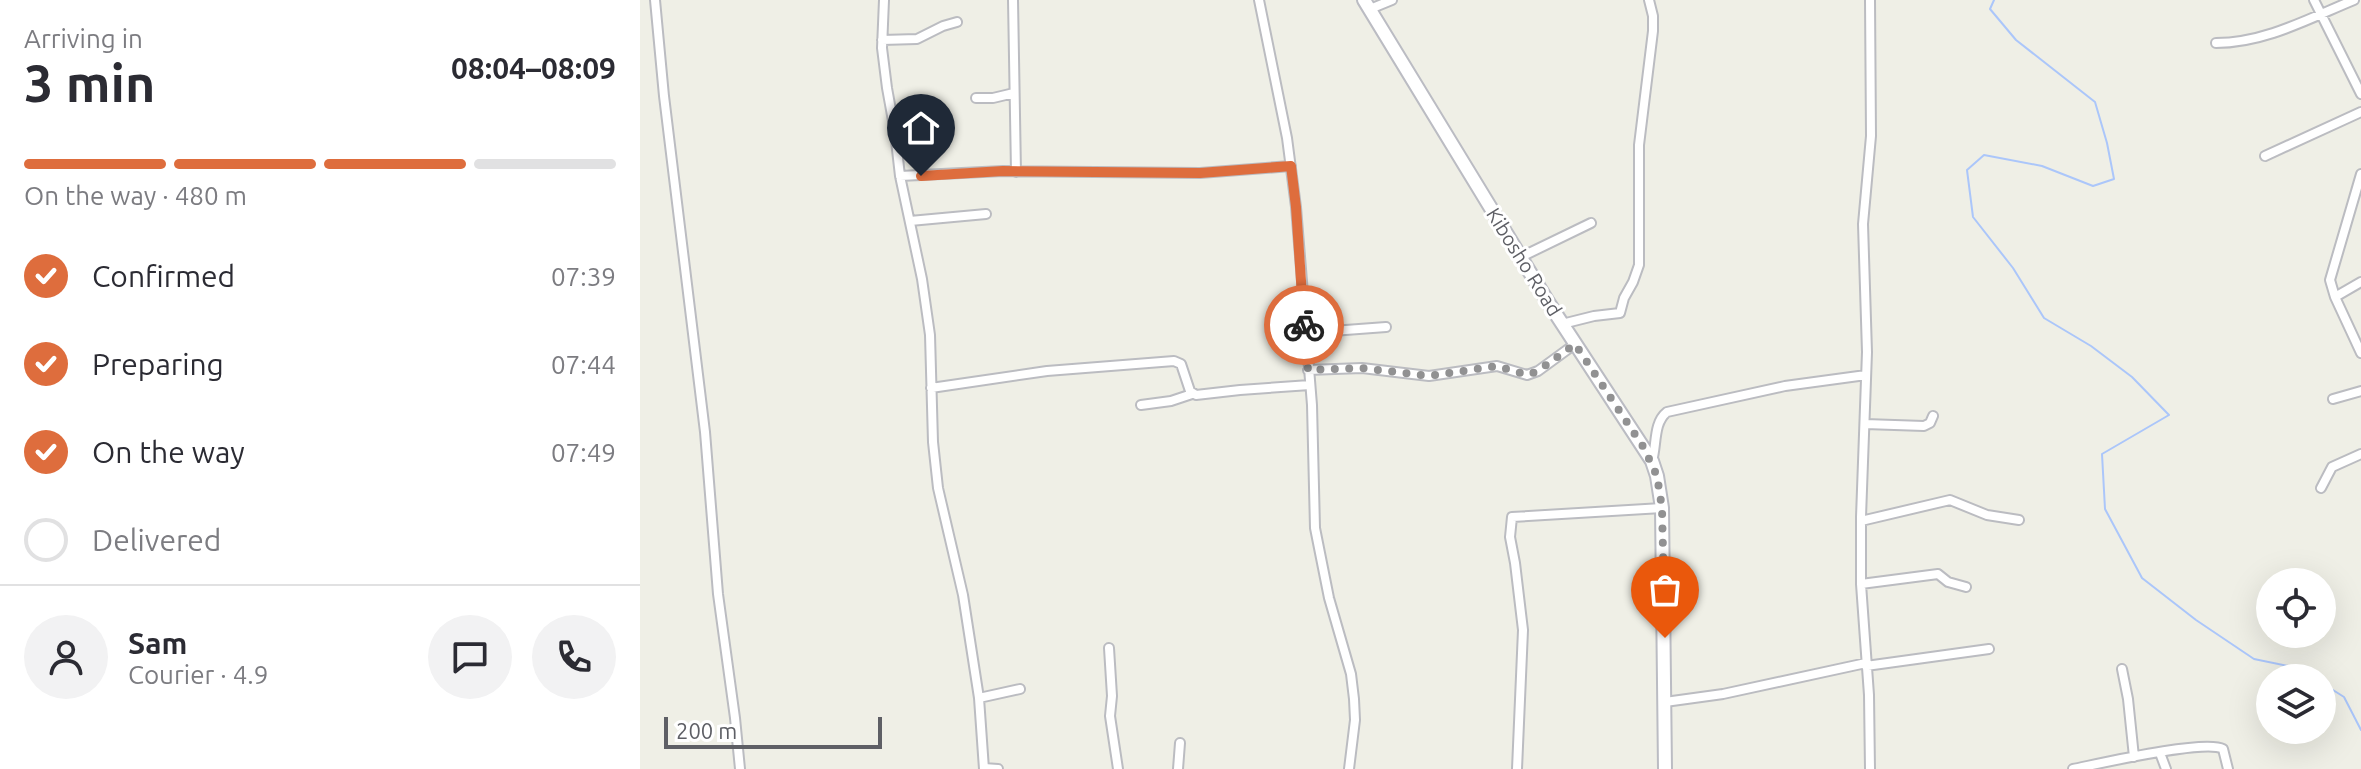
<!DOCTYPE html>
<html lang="en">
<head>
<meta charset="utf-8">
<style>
  :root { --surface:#fff; --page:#f2f2f3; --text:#2b2b33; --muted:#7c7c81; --line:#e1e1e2; --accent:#de6d3d }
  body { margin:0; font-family:Ubuntu,sans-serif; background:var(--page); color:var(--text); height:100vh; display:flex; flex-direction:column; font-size:30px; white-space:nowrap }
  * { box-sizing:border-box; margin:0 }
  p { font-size:26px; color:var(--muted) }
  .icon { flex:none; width:44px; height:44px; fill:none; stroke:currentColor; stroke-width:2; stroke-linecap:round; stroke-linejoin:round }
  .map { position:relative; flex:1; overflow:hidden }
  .panel { display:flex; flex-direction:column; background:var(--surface); width:640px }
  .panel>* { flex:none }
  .buttons { position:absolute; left:1616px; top:568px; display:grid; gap:16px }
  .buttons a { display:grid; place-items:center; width:80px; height:80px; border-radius:50%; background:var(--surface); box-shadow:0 8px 32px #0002; font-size:40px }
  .scale { position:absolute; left:24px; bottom:20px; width:218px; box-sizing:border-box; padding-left:8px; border:4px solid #5e5f65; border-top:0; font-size:22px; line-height:28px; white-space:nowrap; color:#5e5f65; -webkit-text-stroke:6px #fff; paint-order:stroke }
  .pin { position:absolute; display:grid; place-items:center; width:68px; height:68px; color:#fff; margin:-82px -34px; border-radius:50% 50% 50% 0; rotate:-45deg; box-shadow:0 0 8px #0007 }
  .pin .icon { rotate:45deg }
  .courier { position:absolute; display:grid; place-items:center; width:80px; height:80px; margin:-40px; border:6px solid #de6d3d; border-radius:50%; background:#fff; color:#222; box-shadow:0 2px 10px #0007 }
  .headline em { font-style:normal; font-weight:700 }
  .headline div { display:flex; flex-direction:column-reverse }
  .headline { display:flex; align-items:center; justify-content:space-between; height:136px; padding:0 24px }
  h1 { font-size:52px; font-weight:700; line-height:60px }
  .bar { display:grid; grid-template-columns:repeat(4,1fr); gap:12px 8px; align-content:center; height:96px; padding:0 24px }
  .bar i { height:10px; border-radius:6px; background:var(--line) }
  .bar .current { background:var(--accent) }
  .bar p { grid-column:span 4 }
  .line { display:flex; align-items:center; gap:20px; padding:0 24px; border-top:2px solid var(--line) }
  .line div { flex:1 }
  .round { display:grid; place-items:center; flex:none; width:84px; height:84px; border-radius:42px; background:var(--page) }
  ol { padding:0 24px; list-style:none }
  li { display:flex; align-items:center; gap:24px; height:88px }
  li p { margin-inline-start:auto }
  li .icon { padding:8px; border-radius:50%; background:var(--accent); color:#fff; stroke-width:4 }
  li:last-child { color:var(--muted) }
  li i { width:44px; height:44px; border:4px solid var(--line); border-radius:50% }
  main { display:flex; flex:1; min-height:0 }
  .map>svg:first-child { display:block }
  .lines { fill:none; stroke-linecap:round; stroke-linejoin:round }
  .stream { stroke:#abc6fa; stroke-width:2 }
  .street-casing { stroke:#bbbcc1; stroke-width:12 }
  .secondary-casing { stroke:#bbbcc3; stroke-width:16 }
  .street { stroke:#fff; stroke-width:8 }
  .secondary { stroke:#fff; stroke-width:12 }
  .done { stroke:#919192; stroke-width:8; stroke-dasharray:0 14.4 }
  .route { stroke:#de6d3d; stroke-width:10 }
  .labels { text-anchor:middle; stroke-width:6; stroke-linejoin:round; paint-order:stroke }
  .street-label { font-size:20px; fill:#5e5f65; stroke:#fff }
</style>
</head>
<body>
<main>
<section class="panel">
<div class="headline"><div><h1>3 min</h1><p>Arriving in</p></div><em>08:04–08:09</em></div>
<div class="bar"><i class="current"></i><i class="current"></i><i class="current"></i><i></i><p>On the way · 480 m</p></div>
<ol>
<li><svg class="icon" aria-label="check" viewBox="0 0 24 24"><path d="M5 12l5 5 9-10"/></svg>Confirmed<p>07:39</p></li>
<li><svg class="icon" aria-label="check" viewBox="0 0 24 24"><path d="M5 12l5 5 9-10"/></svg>Preparing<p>07:44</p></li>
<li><svg class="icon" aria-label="check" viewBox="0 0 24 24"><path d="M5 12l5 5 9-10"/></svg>On the way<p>07:49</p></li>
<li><i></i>Delivered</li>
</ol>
<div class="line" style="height:144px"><a class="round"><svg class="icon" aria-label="person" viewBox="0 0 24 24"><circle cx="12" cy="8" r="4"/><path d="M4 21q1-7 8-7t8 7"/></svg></a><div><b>Sam</b><p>Courier · 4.9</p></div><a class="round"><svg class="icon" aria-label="chat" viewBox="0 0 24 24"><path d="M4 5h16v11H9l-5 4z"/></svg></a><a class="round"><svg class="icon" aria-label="phone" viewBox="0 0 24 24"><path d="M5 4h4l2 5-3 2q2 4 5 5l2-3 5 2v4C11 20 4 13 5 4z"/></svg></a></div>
</section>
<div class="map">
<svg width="1721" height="769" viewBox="0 0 1721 769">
  <rect width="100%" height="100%" fill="#efefe6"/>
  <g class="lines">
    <!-- stream -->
    <path class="stream" d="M 1354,0 L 1350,9 L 1376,40 L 1455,102 L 1467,143 L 1474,179 L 1453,186 L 1402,166 L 1344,155 L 1327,170 L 1333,217 L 1373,268 L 1404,318 L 1451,346 L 1492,377 L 1529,415 L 1462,454 L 1465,509 L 1502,578 L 1556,620 L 1614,659 L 1658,668 L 1674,678
      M 1682,683 L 1704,697 L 1721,730"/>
    <defs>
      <path id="street" d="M 15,0 L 24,96 L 65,432 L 78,594 L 95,718 L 100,769
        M 244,0 L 242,48 L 247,88 L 255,132 L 260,176 L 282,279 L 290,335 L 293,442 L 298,488 L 323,595 L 339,698 L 344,769
        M 373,0 L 376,172
        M 619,0 L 647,138 L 656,207 L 672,405 L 675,528 L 689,598 L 711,674 L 714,699 L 715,720 L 709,769
        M 1230,0 L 1231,136 L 1223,224 L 1227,352 L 1221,517 L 1221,584 L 1229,695 L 1230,769
        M 1674,0 L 1721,94
        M 730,9 L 752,0
        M 242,40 L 277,39 L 303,26 L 317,22
        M 1576,43 C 1625,43 1670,18 1714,0
        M 336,98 L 353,98 L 374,93
        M 1625,156 L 1721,112
        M 1721,174 L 1690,280 L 1695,297 L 1721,353
        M 260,176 L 363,171 L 560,173 L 651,166
        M 270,221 L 346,214
        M 881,257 L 951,223
        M 1695,297 L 1721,282
        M 922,324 L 954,316 L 980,313 L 984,298 L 993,282 L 999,265 L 999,145 L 1013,31 L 1013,16 L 1009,0
        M 665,333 L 746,327
        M 668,370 L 722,368 L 789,376 L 857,366 L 887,375 L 898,371 L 935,344
        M 291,388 L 407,371 L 534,361 L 541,364 L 550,391 L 556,395 L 600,390 L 670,385
        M 1693,399 L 1721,391
        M 501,405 L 531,401 L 552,394
        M 1225,424 L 1284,426 L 1290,423 L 1293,416
        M 1012,461 C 1017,445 1013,423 1027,412 L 1145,386 L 1226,375
        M 1681,488 L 1692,467 L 1721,454
        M 1221,521 L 1310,500 L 1347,515 L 1379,520
        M 1221,584 L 1298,574 L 1308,582 L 1326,587
        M 469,648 L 472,696 L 470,716 L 478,769
        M 1226,666 L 1349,649
        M 1482,669 L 1488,699 L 1494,757
        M 339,698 L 380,689
        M 1025,702 L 1083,694 L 1226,663
        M 1520,753 L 1526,769
        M 344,768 L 358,769
        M 538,769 L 540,743
        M 877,769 L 883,630 L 875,563 L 870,537 L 872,517 L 1022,508
        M 1433,769 C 1458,764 1565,739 1583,749 L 1588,769"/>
      <path id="secondary" d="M 724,0 L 908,302 L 1012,461 L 1017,476 L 1022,508 L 1025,769"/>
    </defs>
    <!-- street casing -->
    <use href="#street" class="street-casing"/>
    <!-- secondary casing -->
    <use href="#secondary" class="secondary-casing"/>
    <!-- street -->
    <use href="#street" class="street"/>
    <!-- secondary -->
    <use href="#secondary" class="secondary"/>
  </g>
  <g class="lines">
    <!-- done -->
    <path class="done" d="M 664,325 L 668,370 L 722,368 L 789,376 L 857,366 L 887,375 L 898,371 L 935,344 L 1004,448 L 1017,476 L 1022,508 L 1025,638"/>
    <!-- route -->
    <path class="route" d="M 281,176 L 363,171 L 560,173 L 651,166 L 656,207 L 664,325"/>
  </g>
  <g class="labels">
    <!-- street labels -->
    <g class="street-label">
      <text transform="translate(884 262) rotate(58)" y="7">Kibosho Road</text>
    </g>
  </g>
</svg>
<div class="buttons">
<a><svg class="icon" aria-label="locate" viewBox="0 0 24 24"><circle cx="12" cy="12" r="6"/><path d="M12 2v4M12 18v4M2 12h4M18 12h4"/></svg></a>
<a><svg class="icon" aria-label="layers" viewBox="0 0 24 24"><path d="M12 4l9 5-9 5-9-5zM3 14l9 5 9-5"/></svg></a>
</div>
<div class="scale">200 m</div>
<div class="pin" style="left:1025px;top:638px;background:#ea580c"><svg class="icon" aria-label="bag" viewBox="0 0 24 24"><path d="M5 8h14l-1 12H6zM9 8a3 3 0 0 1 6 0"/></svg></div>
<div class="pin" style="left:281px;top:176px;background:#1f2937"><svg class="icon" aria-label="home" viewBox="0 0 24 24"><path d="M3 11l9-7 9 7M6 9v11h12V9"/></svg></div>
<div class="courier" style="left:664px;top:325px"><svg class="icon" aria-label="bike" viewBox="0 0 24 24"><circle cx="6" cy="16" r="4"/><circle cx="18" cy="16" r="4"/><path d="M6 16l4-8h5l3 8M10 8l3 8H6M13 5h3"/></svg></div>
</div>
</main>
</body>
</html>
